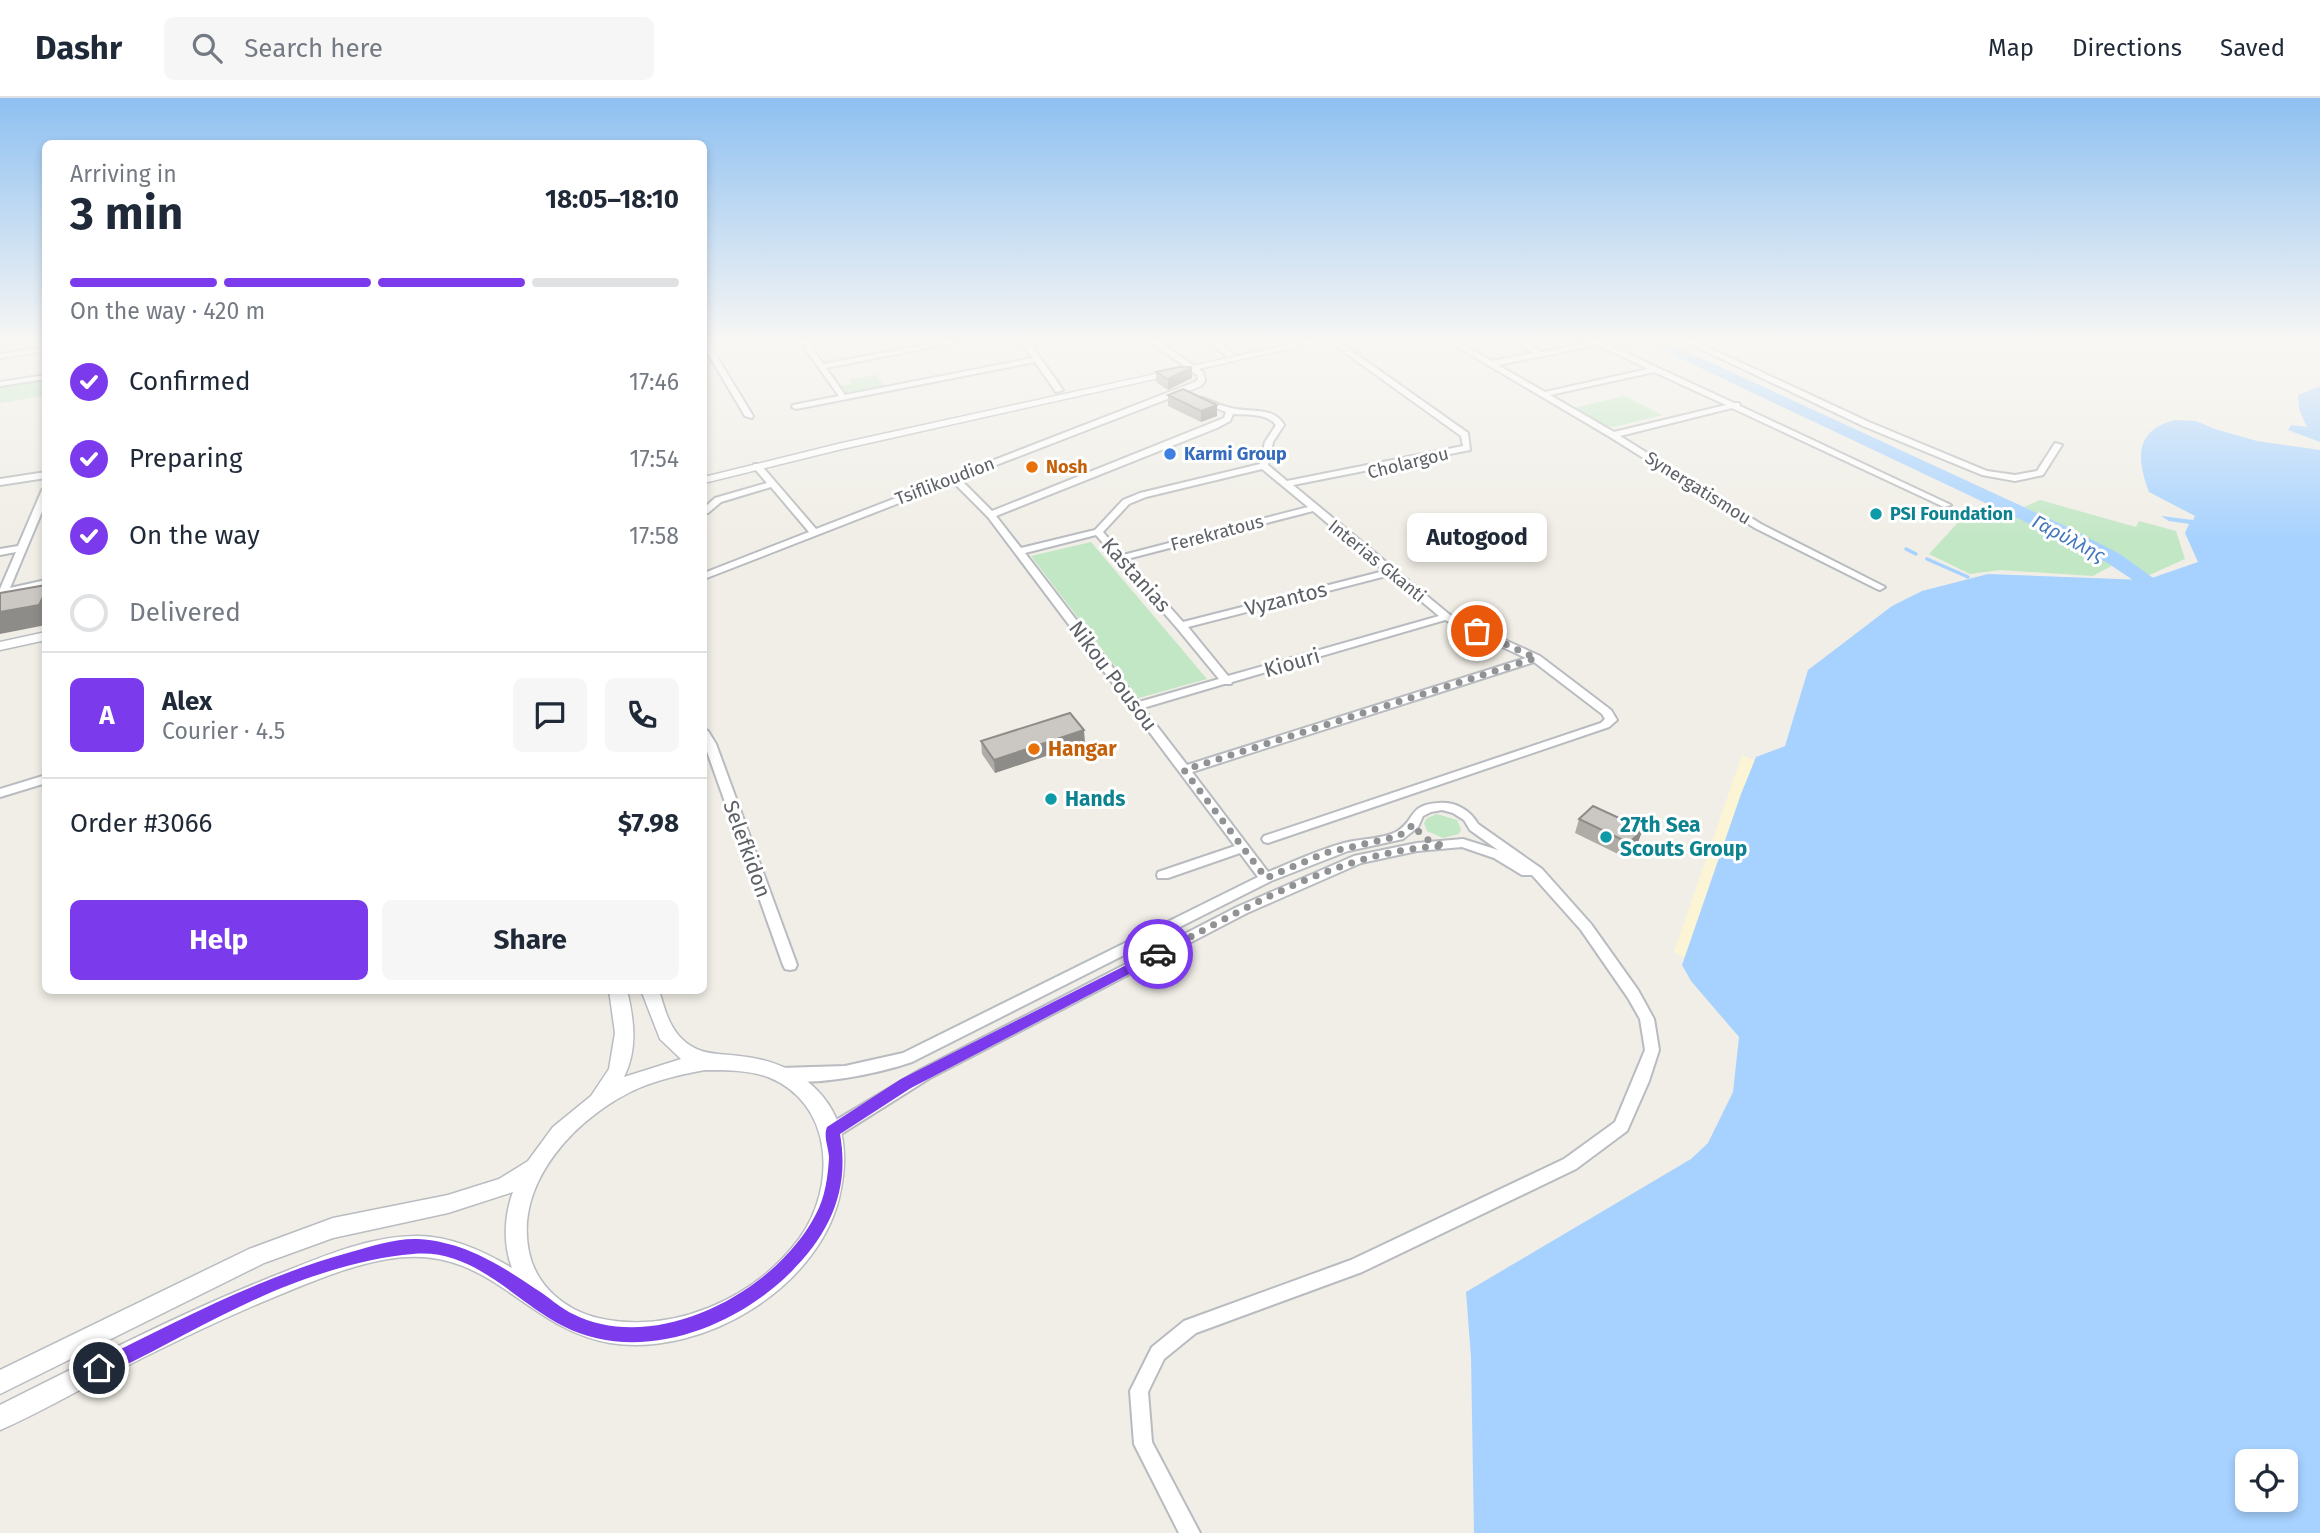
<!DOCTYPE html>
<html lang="en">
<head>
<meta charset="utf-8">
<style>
  :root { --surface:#fff; --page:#f6f6f7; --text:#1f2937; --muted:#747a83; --line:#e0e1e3; --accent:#7c3aed }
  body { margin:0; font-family:"Fira Sans",sans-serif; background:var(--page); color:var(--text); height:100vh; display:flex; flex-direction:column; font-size:26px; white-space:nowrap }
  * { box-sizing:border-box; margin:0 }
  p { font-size:23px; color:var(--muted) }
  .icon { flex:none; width:38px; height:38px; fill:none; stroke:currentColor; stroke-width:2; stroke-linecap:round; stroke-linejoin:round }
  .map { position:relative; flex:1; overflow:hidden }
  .panel { position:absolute; left:42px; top:42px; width:665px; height:854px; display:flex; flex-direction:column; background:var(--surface); border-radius:10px; box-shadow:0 4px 10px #0003 }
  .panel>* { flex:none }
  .tools { position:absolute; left:2235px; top:1351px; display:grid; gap:14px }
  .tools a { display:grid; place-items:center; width:63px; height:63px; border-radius:10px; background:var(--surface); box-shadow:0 4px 10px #0003; font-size:35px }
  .pin { position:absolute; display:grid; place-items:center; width:60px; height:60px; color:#fff; margin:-30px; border:4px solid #fff; border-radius:50%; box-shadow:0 2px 7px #0007 }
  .courier { position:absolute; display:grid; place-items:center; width:70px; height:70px; margin:-35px; border:5px solid #7c3aed; border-radius:50%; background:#fff; color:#222; box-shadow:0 2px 9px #0007 }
  .bubble { position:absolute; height:49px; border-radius:10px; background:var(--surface); box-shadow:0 4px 10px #0003; font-size:23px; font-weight:700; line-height:49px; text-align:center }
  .overview em { font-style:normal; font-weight:700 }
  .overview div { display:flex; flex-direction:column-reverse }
  .overview { display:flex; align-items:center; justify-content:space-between; height:119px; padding:0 28px }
  h1 { font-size:46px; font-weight:700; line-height:52px }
  .bar { display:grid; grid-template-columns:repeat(4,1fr); gap:10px 7px; align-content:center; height:84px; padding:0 28px }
  .bar i { height:9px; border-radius:5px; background:var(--line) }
  .bar .current { background:var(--accent) }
  .bar p { grid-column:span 4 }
  .line { display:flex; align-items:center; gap:18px; padding:0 28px; border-top:2px solid var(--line) }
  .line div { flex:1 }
  .round { display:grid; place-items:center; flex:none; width:74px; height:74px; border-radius:10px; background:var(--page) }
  ol { padding:0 28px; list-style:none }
  li { display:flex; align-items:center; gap:21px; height:77px }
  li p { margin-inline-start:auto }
  li .icon { padding:7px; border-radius:50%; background:var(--accent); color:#fff; stroke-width:4 }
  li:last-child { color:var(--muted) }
  li i { width:38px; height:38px; border:4px solid var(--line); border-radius:50% }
  .button { display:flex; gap:14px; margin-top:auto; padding:14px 28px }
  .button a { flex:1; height:80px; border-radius:10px; background:var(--accent); color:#fff; font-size:28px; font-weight:700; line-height:80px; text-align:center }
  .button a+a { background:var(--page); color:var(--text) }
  header { display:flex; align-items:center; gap:42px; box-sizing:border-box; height:98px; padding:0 35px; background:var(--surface); border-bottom:2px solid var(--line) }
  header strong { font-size:33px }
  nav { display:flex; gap:38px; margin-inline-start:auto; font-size:24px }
  .search { width:490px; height:63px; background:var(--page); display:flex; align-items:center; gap:18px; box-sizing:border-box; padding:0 24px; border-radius:10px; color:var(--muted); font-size:26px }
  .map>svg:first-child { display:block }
  .green { fill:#c2e7c5 }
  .sand { fill:#fbf5d6 }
  .water { fill:#a7d2ff; fill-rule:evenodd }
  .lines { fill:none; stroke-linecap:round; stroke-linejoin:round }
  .stream { stroke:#a7d2ff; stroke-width:3.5 }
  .river { fill:#a7d2ff; fill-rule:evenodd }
  .street-casing { stroke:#b8bbbf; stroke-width:4 }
  .secondary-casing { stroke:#b9bcc1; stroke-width:3 }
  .street { fill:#fff; fill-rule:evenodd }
  .secondary { fill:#fff; fill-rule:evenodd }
  .wall { fill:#afaca8 }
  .shaded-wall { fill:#8e8c88 }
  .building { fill:#cbc8c3; stroke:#8e8c88; stroke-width:2 }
  .route { fill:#7c3aed }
  .done { stroke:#909293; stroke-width:7; stroke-dasharray:0 12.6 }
  .shop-dot { fill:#3f7fe0; stroke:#fff; stroke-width:2.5 }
  .food-dot { fill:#e8710a; stroke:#fff; stroke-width:2.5 }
  .culture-dot { fill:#0f9aa8; stroke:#fff; stroke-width:2.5 }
  .labels { text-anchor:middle; stroke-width:6; stroke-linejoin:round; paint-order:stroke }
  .far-shop-label { font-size:18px; font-weight:bold; fill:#366cbe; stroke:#fff; text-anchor:start }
  .far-street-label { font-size:18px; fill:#5d6166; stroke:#fff }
  .far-food-label { font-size:18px; font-weight:bold; fill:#c56008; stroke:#fff; text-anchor:start }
  .far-culture-label { font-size:18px; font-weight:bold; fill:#0d838f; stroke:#fff; text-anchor:start }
  .far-water-label { font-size:19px; font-style:italic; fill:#4476bc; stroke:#fff }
  .street-label { font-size:21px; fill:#5d6166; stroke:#fff }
  .food-label { font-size:21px; font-weight:bold; fill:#c56008; stroke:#fff; text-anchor:start }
  .culture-label { font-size:21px; font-weight:bold; fill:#0d838f; stroke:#fff; text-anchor:start }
</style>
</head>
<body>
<header>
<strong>Dashr</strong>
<div class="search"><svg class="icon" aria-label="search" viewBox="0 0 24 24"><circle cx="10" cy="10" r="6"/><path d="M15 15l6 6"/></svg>Search here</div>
<nav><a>Map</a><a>Directions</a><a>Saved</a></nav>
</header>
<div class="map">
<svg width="2320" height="1435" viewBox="0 0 2320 1435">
  <rect width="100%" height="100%" fill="#f0eee6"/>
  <!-- green -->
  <path class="green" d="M 876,277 L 886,290 L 852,296 L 843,295 L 838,288 L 852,286 L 849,282 Z
    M 45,282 L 45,298 L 0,305 L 0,289 Z
    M 1624,298 L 1663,317 L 1614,329 L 1603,328 L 1574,310 Z
    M 2040,402 L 2136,429 L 2139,423 L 2176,433 L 2185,461 L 2147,478 L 2131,466 L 2024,409 Z
    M 1991,403 L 2068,440 L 2113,467 L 2093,478 L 2000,472 L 1970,476 L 1929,456 L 1962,420 L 1963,411 L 1995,414 Z
    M 1091,444 L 1207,581 L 1139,600 L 1031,458 Z
    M 1437,716 L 1457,722 L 1461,731 L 1459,736 L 1443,740 L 1427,733 L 1424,725 L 1427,720 Z"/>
  <!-- sand -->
  <path class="sand" d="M 1742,657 L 1778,673 L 1707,874 L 1674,854 Z"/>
  <!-- water -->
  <path class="water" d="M 2320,288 L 2320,344 L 2288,332 L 2291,327 L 2307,329 L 2299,311 L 2298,297 Z
    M 2175,322 L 2196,323 L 2215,331 L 2257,343 L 2320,352 L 2320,1435 L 1474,1435 L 1471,1259 L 1466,1194 L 1691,1061 L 1708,1045 L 1733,994 L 1739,939 L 1691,883 L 1682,867 L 1741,696 L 1756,659 L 1785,648 L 1808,572 L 1892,508 L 1922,493 L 1988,476 L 2146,482 L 2198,464 L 2185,435 L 2189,426 L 2169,423 L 2161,418 L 2193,422 L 2195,418 L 2149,394 C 2136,360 2135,332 2175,322 ZM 2286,1363 L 2286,1402 L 2247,1402 L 2247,1363 Z"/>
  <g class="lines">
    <!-- stream -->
    <path class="stream" d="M 1906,451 L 1916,456
      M 1927,461 L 1968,479"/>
    <!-- river -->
    <path class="river" d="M 1639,241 L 1660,241 L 2065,428 L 2120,456 L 2156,482 L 2153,486 L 2139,486 L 2106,464 L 2051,436 Z"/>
    <defs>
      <path id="street" d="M 798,241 L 806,241 L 823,266 L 957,241 L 973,241 L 826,270 L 845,297 L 1033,260 L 1019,241 L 1027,241 L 1063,292 L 1056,294 L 1035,264 L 796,311 L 792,309 L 793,307 L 839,298 Z
        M 1146,241 L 1155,241 L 1203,274 L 1205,283 L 1201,288 L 960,381 L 992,413 L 1224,320 L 1226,314 L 1200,304 L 1200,300 L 1203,300 C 1212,303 1221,308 1231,310 C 1249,315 1274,308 1284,327 L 1273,344 L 1268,367 L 1287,383 L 1463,348 L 1461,338 L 1326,241 L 1335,241 L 1468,335 L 1470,352 L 1293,387 L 1450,517 L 1540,558 L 1611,612 L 1617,622 L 1609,629 L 1268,745 L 1264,744 L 1262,741 L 1264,738 L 1601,625 L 1605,621 L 1602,616 L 1534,564 L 1192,674 L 1268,774 C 1293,764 1318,752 1344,745 C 1359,741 1383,741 1396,734 C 1417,722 1407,707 1438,705 C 1455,703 1470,712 1478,726 L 1542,771 L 1591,826 L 1638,892 L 1654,921 L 1659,952 L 1649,983 L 1627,1033 L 1576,1071 L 1362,1174 L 1196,1235 L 1164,1261 L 1148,1294 L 1152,1344 L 1200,1435 L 1179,1435 L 1134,1346 L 1130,1293 L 1152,1249 L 1184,1223 L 1351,1162 L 1564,1061 L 1615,1024 L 1645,952 L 1640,921 L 1628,900 L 1581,832 L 1532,777 L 1522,777 L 1494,760 L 1462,749 L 1417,753 L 1361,765 L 1247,815 L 930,980 L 838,1038 L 832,1040 L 826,1038 L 824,1033 L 826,1028 L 920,972 L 1237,809 L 1354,758 L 1417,745 L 1463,741 L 1498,752 L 1470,732 L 1464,722 L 1453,715 L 1442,712 L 1431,714 L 1423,718 L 1418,729 L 1403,741 L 1348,753 L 1271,783 L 912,964 C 880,975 807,991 776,980 L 773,976 L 776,972 L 781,970 L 845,968 L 903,955 L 1258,779 L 1240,755 L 1168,780 L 1158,780 L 1157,777 L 1158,774 L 1235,748 L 988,419 L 953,384 L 704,481 L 704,475 L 809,434 L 771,389 L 721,404 L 708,415 L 704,415 L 704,410 L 715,400 L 767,385 L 754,370 L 754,366 L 760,366 L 816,431 L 1195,284 L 1198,281 L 1197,277 ZM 1233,316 C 1247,317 1267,315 1276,327 L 1265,344 L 1260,366 L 1140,395 L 1123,402 L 1095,432 L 1021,450 L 996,418 L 1217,330 L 1230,323 ZM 1262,371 L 1308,409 L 1123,457 L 1103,434 L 1129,406 L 1146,399 ZM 1313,413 L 1384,473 L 1183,524 L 1127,461 ZM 1096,437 L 1177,530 L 1219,581 L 1139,604 L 1025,455 ZM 1390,477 L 1439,518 L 1228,578 L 1188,529 ZM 1445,522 L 1526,560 L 1187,667 L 1143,610 L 1224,586 L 1231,586 L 1232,584 Z
        M 1205,241 L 1214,241 L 1235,257 L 1228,259 Z
        M 1444,241 L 1453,241 L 1492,263 L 1534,255 L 1509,241 L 1518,241 L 1542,254 L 1591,244 L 1586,241 L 1596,241 L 1734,305 L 1739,305 L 1740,308 L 1951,407 L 1944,409 L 1732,310 L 1620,338 L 1761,426 L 1885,489 L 1880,492 L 1877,491 L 1755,430 L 1610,339 ZM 1598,247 L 1648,271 L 1545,294 L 1498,267 ZM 1654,274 L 1726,307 L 1614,334 L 1550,297 Z
        M 1680,241 L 1690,241 L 1869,324 L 1987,373 L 2015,377 L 2037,373 L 2055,345 L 2062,347 L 2043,377 L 2015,383 L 1982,377 L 1863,328 Z
        M 704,242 L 708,244 L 753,318 L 752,320 L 745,318 L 704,249 Z
        M 46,249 L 46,253 L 0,260 L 0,256 Z
        M 46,277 L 46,281 L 0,288 L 0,284 Z
        M 46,374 L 46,380 L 0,387 L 0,381 Z
        M 46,389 L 46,404 L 10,490 L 46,482 L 46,488 L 8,496 L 4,505 L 0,506 L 0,491 L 16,454 L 0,457 L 0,451 L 18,448 L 42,392 Z
        M 704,631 L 708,633 L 716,646 L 797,867 L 795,871 L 790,872 L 785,871 L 783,867 L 704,645 Z
        M 46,677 L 46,685 L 0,699 L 0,691 Z"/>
      <path id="secondary" d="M 1314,241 L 1332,241 L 842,351 L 704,385 L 704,379 L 842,345 Z
        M 46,534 L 46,542 L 0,552 L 0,544 Z
        M 609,892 L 627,892 C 634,922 638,951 624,979 L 681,961 L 660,941 L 641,892 L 659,892 C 664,909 668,926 680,939 C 698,958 716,955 739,958 C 783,962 823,984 839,1027 C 846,1048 845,1070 841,1091 C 824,1187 704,1260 610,1245 C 522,1230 491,1144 388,1161 C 352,1167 318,1181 284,1195 C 222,1220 163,1249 103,1280 C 69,1297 35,1317 0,1332 L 0,1307 C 94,1260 186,1212 284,1174 C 326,1157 371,1138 417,1138 C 451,1138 483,1153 512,1170 C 503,1146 504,1118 513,1094 L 448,1115 L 333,1140 L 264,1165 L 0,1296 L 0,1272 L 249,1151 L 333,1120 L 448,1097 L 499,1081 L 528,1063 L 553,1029 L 591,998 L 609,971 L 615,935 ZM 705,972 C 726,972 748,972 768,979 C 834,1005 837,1089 799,1141 C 754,1201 672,1237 598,1220 C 565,1212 536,1188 529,1154 C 514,1083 578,1017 639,990 C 660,981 683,976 705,972 Z"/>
    </defs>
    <!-- street casing -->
    <use href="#street" class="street-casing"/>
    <!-- secondary casing -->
    <use href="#secondary" class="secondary-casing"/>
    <!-- street -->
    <use href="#street" class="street"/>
    <!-- secondary -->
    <use href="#secondary" class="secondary"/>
  </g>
  <!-- wall -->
  <path class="wall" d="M 1192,269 L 1192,280 L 1168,292 L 1156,284 L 1156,274 Z
    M 1168,297 L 1217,307 L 1217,318 L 1201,324 L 1168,308 Z
    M 981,643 L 1085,645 L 995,675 L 982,656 Z
    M 1579,721 L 1643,731 L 1638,744 L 1624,759 L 1575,735 Z"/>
  <!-- shaded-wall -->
  <path class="shaded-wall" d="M 1192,269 L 1192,280 L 1168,292 L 1168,281 Z
    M 1217,307 L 1217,318 L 1201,324 L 1201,313 Z
    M 46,493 L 46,527 L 0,536 L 0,514 Z
    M 1084,632 L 1085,645 L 995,675 L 994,662 Z
    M 1643,731 L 1638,744 L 1624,759 L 1629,745 Z"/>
  <!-- building -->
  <path class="building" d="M 1179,269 L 1192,269 L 1168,281 L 1156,274 Z
    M 1183,291 L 1217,307 L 1201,313 L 1168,297 Z
    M 46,487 L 46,493 L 39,507 L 0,514 L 0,495 Z
    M 1070,615 L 1084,632 L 994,662 L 981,643 Z
    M 1593,708 L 1643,731 L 1629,745 L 1579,721 Z"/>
  <!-- sky -->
  <linearGradient id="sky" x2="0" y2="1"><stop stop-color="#8ec0f1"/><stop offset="0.55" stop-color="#f8f7f4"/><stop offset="1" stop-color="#f8f7f4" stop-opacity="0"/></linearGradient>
  <rect width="2320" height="442" fill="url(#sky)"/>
  <!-- route -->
  <path class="route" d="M 1158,851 L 1162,852 L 1162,859 L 911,990 L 840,1036 C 850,1092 830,1135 791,1174 C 735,1230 639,1267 563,1228 C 514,1203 474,1150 413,1156 C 354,1161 290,1184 237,1210 C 190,1232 146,1259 99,1279 L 93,1276 L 91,1270 L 93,1265 C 177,1223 260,1179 351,1154 C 371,1148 397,1140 418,1141 C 467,1144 503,1169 542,1195 C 552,1202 562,1211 573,1216 C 656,1258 777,1193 816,1116 C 825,1100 828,1078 829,1060 C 829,1050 823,1039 827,1029 L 901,981 Z"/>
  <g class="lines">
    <!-- done -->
    <path class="done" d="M 1158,856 C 1247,810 1343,751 1445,748 C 1430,744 1421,740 1414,726 L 1399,738 L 1325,755 L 1266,780 L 1184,672 L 1536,560 L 1477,533"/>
  </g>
  <!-- markers -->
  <circle class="shop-dot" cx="1170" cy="356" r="7"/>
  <g class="food-dot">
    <circle cx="1032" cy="369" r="7"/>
    <circle cx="1034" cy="651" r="7"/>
  </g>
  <g class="culture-dot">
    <circle cx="1876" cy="416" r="7"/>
    <circle cx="1051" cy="701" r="7"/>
    <circle cx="1606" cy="739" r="7"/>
  </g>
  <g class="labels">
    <!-- far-shop labels -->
    <g class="far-shop-label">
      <text x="1184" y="362">Karmi Group</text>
    </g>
    <!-- far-street labels -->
    <g class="far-street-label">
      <text transform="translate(1408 365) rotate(-14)" y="6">Cholargou</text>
      <text transform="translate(945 383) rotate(-21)" y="6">Tsiflikoudion</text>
      <text transform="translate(1698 390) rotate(32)" y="6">Synergatismou</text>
      <text transform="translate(1217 435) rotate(-15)" y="6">Ferekratous</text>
      <text transform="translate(1377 463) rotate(39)" y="6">Interias Gkanti</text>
    </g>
    <!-- far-food labels -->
    <g class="far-food-label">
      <text x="1046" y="375">Nosh</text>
    </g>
    <!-- far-culture labels -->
    <g class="far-culture-label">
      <text x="1890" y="422">PSI Foundation</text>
    </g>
    <!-- far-water labels -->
    <g class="far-water-label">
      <text transform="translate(2069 440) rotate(28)" y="7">Γαρύλλης</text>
    </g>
    <!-- street labels -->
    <g class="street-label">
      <text transform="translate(1136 477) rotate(48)" y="7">Kastanias</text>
      <text transform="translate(1286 501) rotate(-14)" y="7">Vyzantos</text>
      <text transform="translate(1292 565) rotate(-16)" y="7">Kiouri</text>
      <text transform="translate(1113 578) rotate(53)" y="7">Nikou Pousou</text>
      <text transform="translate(747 751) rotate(70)" y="7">Selefkidon</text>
    </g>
    <!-- food labels -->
    <g class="food-label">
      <text x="1048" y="658">Hangar</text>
    </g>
    <!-- culture labels -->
    <g class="culture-label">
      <text x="1065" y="708">Hands</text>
      <text x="1620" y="734">27th Sea<tspan x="1620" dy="24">Scouts Group</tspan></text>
    </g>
  </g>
</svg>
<div class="tools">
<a><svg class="icon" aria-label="locate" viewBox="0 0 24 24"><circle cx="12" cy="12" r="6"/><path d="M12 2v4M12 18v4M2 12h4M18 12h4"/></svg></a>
</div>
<div class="pin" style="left:1477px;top:533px;background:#ea580c"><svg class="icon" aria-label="bag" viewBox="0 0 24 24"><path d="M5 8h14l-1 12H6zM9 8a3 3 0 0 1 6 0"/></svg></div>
<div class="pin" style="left:99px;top:1270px;background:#1f2937"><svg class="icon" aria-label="home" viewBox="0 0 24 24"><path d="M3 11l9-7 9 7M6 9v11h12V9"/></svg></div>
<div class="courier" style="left:1158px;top:856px"><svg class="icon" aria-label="car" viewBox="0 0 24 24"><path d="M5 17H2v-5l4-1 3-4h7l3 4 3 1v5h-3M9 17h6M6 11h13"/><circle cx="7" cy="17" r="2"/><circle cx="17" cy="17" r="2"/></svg></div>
<div class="bubble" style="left:1407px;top:415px;width:140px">Autogood</div>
<section class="panel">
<div class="overview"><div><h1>3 min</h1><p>Arriving in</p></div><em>18:05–18:10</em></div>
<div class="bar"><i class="current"></i><i class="current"></i><i class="current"></i><i></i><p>On the way · 420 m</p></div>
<ol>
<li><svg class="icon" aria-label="check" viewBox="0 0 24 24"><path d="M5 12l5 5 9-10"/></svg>Confirmed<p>17:46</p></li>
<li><svg class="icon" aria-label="check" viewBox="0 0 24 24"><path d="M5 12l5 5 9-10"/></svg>Preparing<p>17:54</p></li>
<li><svg class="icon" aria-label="check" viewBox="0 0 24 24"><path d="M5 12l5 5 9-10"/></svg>On the way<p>17:58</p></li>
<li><i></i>Delivered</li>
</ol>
<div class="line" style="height:126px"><b class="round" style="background:var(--accent);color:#fff">A</b><div><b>Alex</b><p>Courier · 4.5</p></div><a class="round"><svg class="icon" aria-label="chat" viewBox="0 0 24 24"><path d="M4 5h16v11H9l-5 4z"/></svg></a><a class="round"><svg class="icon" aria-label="phone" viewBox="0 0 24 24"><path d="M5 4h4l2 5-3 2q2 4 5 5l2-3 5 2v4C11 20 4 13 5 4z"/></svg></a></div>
<div class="line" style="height:91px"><div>Order #3066</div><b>$7.98</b></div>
<div class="button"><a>Help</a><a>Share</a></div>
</section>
</div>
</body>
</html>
